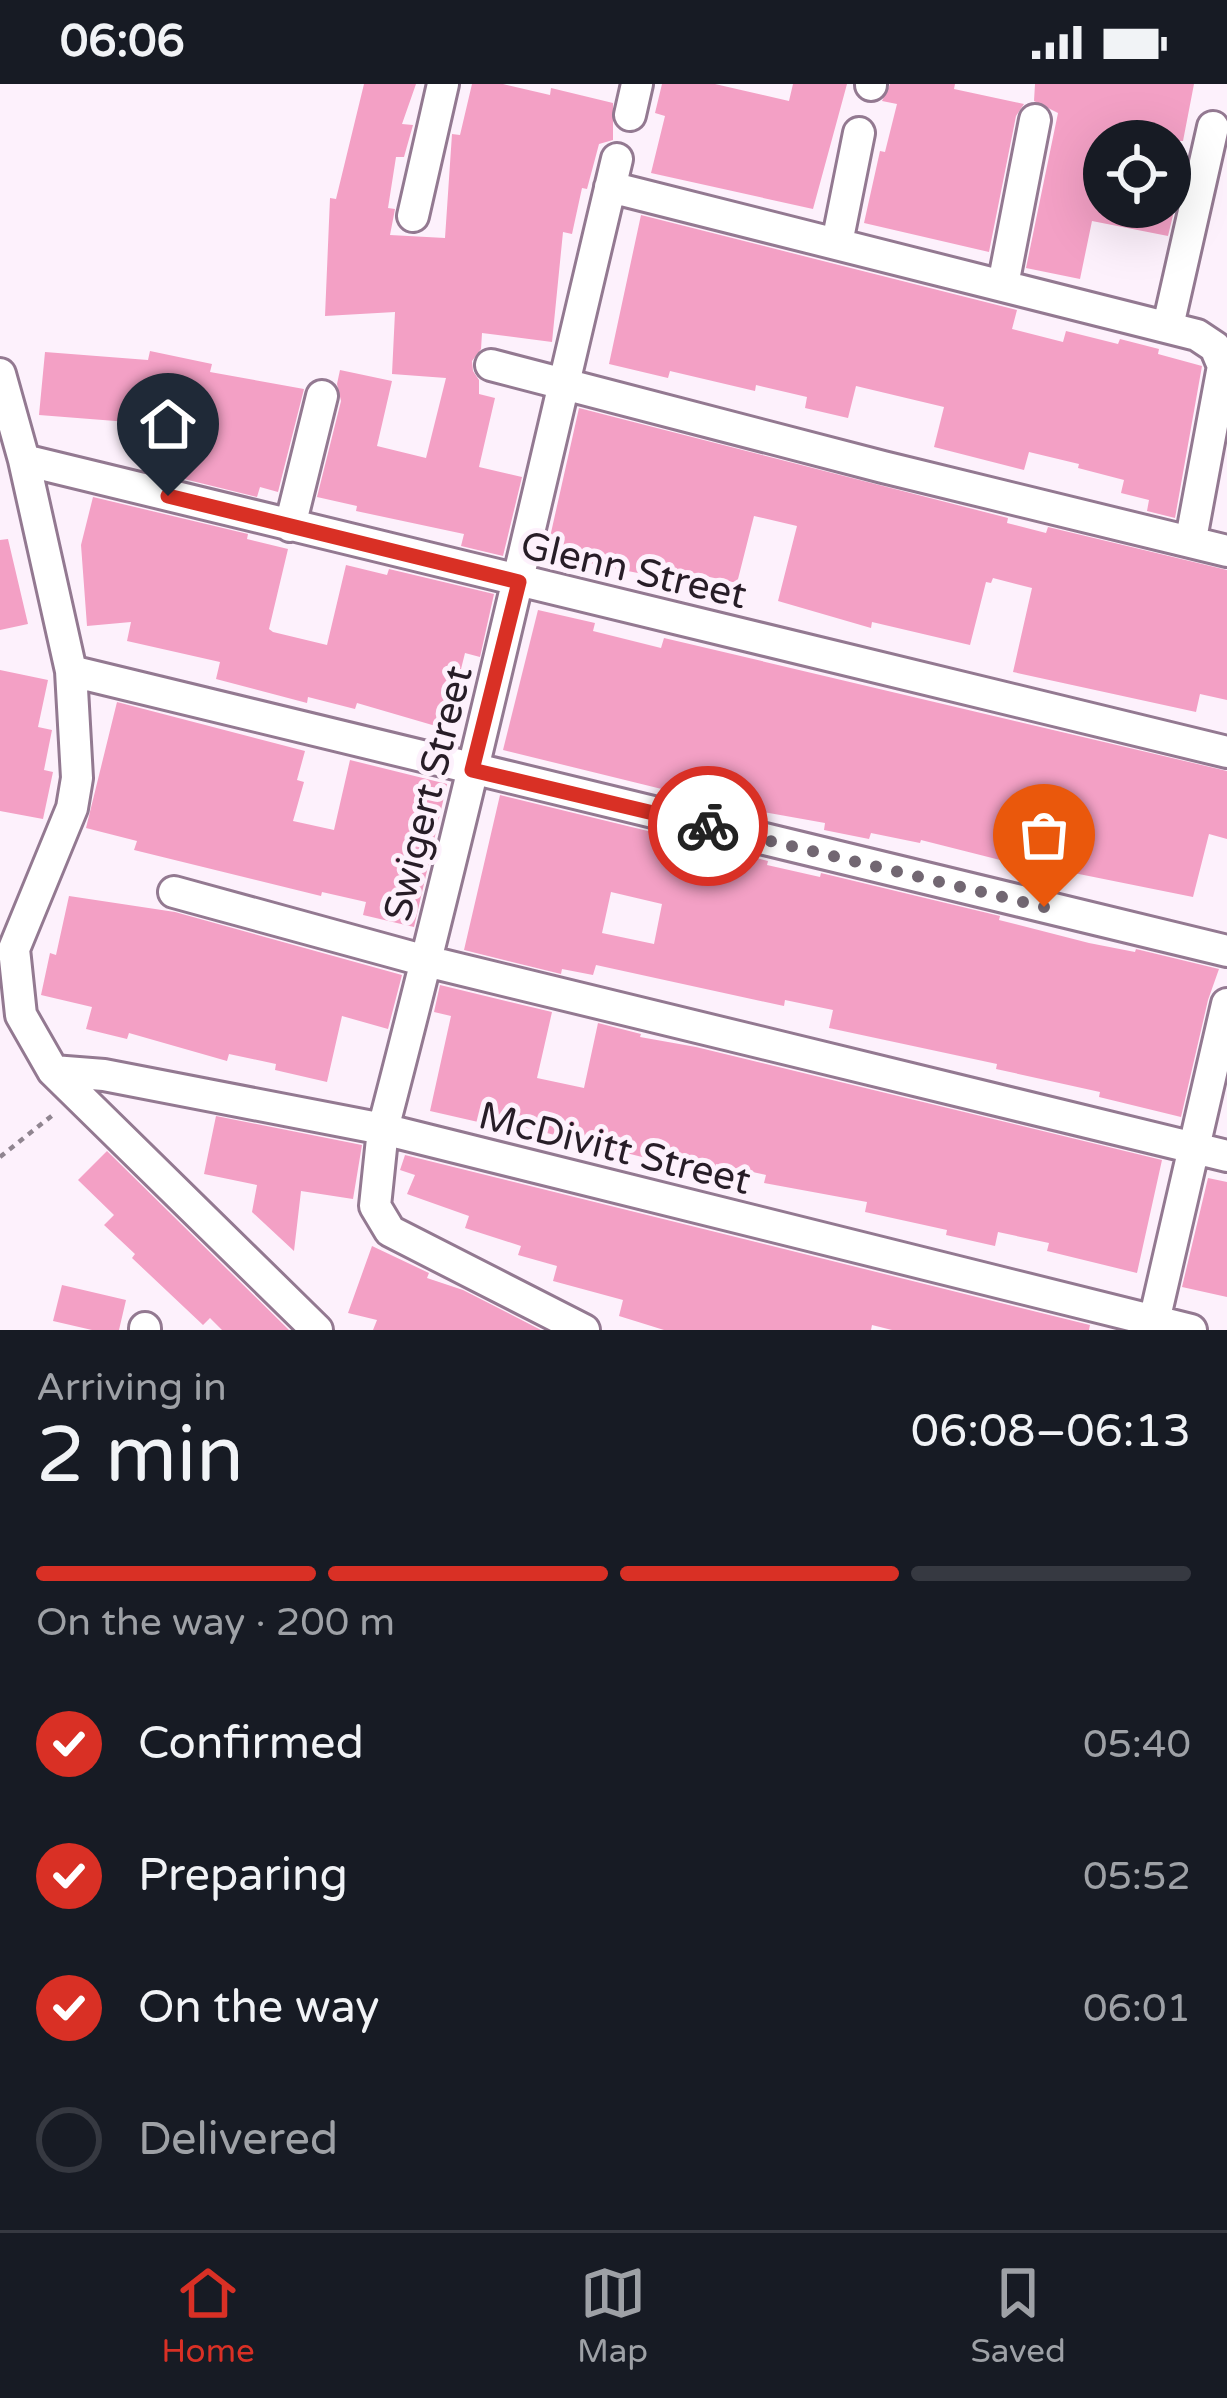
<!DOCTYPE html>
<html lang="en">
<head>
<meta charset="utf-8">
<style>
  :root { --surface:#171b24; --page:#242831; --text:#f1f3f6; --muted:#9ea1a6; --line:#363941; --accent:#d93025 }
  body { margin:0; font-family:"Varela Round",sans-serif; background:var(--page); color:var(--text); height:100vh; display:flex; flex-direction:column; font-size:45px; white-space:nowrap }
  * { box-sizing:border-box; margin:0 }
  p { font-size:39px; color:var(--muted) }
  .icon { flex:none; width:66px; height:66px; fill:none; stroke:currentColor; stroke-width:2; stroke-linecap:round; stroke-linejoin:round }
  .map { position:relative; height:1246px; overflow:hidden }
  .side { display:flex; flex-direction:column; background:var(--surface); flex:1 }
  .side>* { flex:none }
  .fabs { position:absolute; left:1083px; top:36px; display:grid; gap:24px }
  .fabs a { display:grid; place-items:center; width:108px; height:108px; border-radius:50%; background:var(--surface); box-shadow:0 12px 48px #0002; font-size:60px }
  .pin { position:absolute; display:grid; place-items:center; width:102px; height:102px; color:#fff; margin:-123px -51px; border-radius:50% 50% 50% 0; rotate:-45deg; box-shadow:0 0 12px #0007 }
  .pin .icon { rotate:45deg }
  .courier { position:absolute; display:grid; place-items:center; width:120px; height:120px; margin:-60px; border:9px solid #d93025; border-radius:50%; background:#fff; color:#222; box-shadow:0 3px 15px #0007 }
  .summary em { font-style:normal; font-weight:600 }
  .summary div { display:flex; flex-direction:column-reverse }
  .summary { display:flex; align-items:center; justify-content:space-between; height:204px; padding:0 36px }
  h1 { font-size:78px; font-weight:600; line-height:90px }
  .bar { display:grid; grid-template-columns:repeat(4,1fr); gap:18px 12px; align-content:center; height:144px; padding:0 36px }
  .bar i { height:15px; border-radius:9px; background:var(--line) }
  .bar .active { background:var(--accent) }
  .bar p { grid-column:span 4 }
  ol { padding:0 36px; list-style:none }
  li { display:flex; align-items:center; gap:36px; height:132px }
  li p { margin-inline-start:auto }
  li .icon { padding:12px; border-radius:50%; background:var(--accent); color:#fff; stroke-width:4 }
  li:last-child { color:var(--muted) }
  li i { width:66px; height:66px; border:6px solid var(--line); border-radius:50% }
  .status { display:flex; justify-content:space-between; align-items:center; height:84px; padding:0 60px; background:var(--surface); direction:ltr }
  .status svg { height:33px; fill:currentColor }
  .dock { display:flex; justify-content:space-around; align-items:center; height:168px; border-top:3px solid var(--line); background:var(--surface); font-size:33px; color:var(--muted) }
  .dock a { display:grid; justify-items:center; gap:6px }
  .dock .active { color:var(--accent) }
  .map>svg:first-child { display:block }
  .building { fill:#f3a0c5; fill-rule:evenodd }
  .lines { fill:none; stroke-linecap:round; stroke-linejoin:round }
  .minor-casing { stroke:#937991; stroke-width:36 }
  .path { stroke:#908590; stroke-width:4.5; stroke-dasharray:6 6; stroke-linecap:butt }
  .minor { stroke:#fff; stroke-width:30 }
  .done { stroke:#726772; stroke-width:12; stroke-dasharray:0 21.6 }
  .route { stroke:#d93025; stroke-width:15 }
  .labels { text-anchor:middle; stroke-width:10; stroke-linejoin:round; paint-order:stroke }
  .street-label { font-size:39px; fill:#271d27; stroke:#fdf1fc }
</style>
</head>
<body>
<div class="status"><b>06:06</b><svg viewBox="0 0 49 12"><path d="M0 12V9h3v3zM5 12V6h3v6zM10 12V3h3v9zM15 12V0h3v12zM26 1h20v11H26zM47 4h2v5h-2z"/></svg></div>
<div class="map">
<svg width="1227" height="1246" viewBox="0 0 1227 1246">
  <rect width="100%" height="100%" fill="#fdf1fc"/>
  <!-- building -->
  <path class="building" d="M 364,0 L 416,0 L 402,40 L 413,41 L 404,73 L 396,73 L 388,124 L 395,125 L 390,151 L 445,154 L 452,50 L 460,51 L 472,0 L 503,0 L 550,11 L 551,4 L 613,19 L 613,56 L 599,60 L 587,105 L 582,104 L 572,150 L 563,148 L 552,258 L 482,249 L 481,265 L 472,277 L 473,287 L 479,296 L 479,310 L 495,314 L 479,383 L 522,393 L 503,472 L 461,462 L 464,450 L 356,427 L 357,422 L 317,413 L 341,317 L 337,300 L 340,286 L 392,297 L 377,362 L 426,374 L 446,294 L 392,290 L 395,228 L 325,232 L 330,114 L 336,115 Z
    M 662,0 L 715,0 L 789,17 L 793,0 L 847,0 L 813,125 L 651,89 L 665,32 L 655,29 Z
    M 890,0 L 955,0 L 954,5 L 1024,20 L 1016,32 L 989,168 L 864,139 L 880,67 L 885,68 L 897,20 L 882,17 Z
    M 1035,0 L 1194,0 L 1183,57 L 1104,57 L 1104,123 L 1175,123 L 1168,152 L 1092,137 L 1080,195 L 1026,184 L 1058,29 L 1034,17 Z
    M 641,131 L 1017,226 L 1012,245 L 1063,258 L 1066,247 L 1118,260 L 1120,255 L 1159,265 L 1158,270 L 1202,282 L 1175,434 L 1147,427 L 1149,416 L 1121,409 L 1124,396 L 1078,384 L 1079,380 L 1029,368 L 1024,386 L 934,363 L 944,323 L 856,302 L 848,334 L 805,324 L 807,313 L 756,301 L 755,307 L 670,287 L 668,294 L 609,280 Z
    M 150,267 L 212,280 L 210,288 L 304,305 L 278,408 L 260,403 L 257,413 L 184,395 L 189,376 L 136,364 L 141,339 L 39,331 L 45,268 L 148,276 Z
    M 579,324 L 1008,434 L 1007,439 L 1046,449 L 1048,443 L 1227,486 L 1227,616 L 1200,610 L 1196,628 L 1013,588 L 1032,504 L 993,494 L 991,499 L 986,498 L 970,561 L 872,538 L 871,544 L 778,517 L 797,442 L 754,432 L 737,499 L 646,479 L 643,490 L 546,471 Z
    M 93,413 L 248,450 L 247,455 L 288,465 L 269,545 L 273,548 L 327,561 L 346,481 L 387,491 L 389,485 L 494,510 L 480,573 L 465,569 L 446,645 L 357,619 L 355,625 L 308,613 L 307,619 L 216,595 L 220,578 L 127,557 L 131,538 L 87,542 L 81,461 Z
    M 8,455 L 28,540 L 0,546 L 0,456 Z
    M 538,526 L 595,539 L 593,547 L 661,564 L 664,554 L 1227,687 L 1227,755 L 1209,750 L 1193,813 L 1059,786 L 1061,778 L 1015,767 L 1012,779 L 921,756 L 920,759 L 871,749 L 869,755 L 824,746 L 825,739 L 729,722 L 734,704 L 682,692 L 678,709 L 503,666 Z
    M 0,586 L 48,596 L 38,643 L 52,646 L 44,686 L 53,688 L 43,735 L 0,727 Z
    M 117,618 L 305,667 L 297,696 L 304,698 L 293,737 L 334,746 L 350,676 L 447,700 L 414,843 L 363,831 L 366,818 L 322,808 L 321,812 L 134,766 L 137,757 L 86,744 Z
    M 500,711 L 722,765 L 768,777 L 767,781 L 820,793 L 821,789 L 1000,832 L 999,836 L 1089,859 L 1135,868 L 1136,865 L 1219,885 L 1208,916 L 1181,1033 L 1099,1013 L 1100,1008 L 996,985 L 997,980 L 829,944 L 833,926 L 785,916 L 784,922 L 596,881 L 593,891 L 562,885 L 561,890 L 464,866 ZM 611,808 L 662,820 L 654,860 L 602,849 Z
    M 69,812 L 175,828 L 402,891 L 388,945 L 342,932 L 327,998 L 275,986 L 276,980 L 229,970 L 227,977 L 129,949 L 127,955 L 86,945 L 92,923 L 41,911 L 50,869 L 56,871 Z
    M 440,901 L 552,928 L 537,994 L 584,1004 L 598,939 L 641,950 L 640,953 L 696,963 L 1162,1076 L 1137,1189 L 1047,1167 L 1049,1159 L 998,1148 L 995,1162 L 946,1151 L 947,1146 L 865,1128 L 867,1118 L 764,1099 L 766,1091 L 716,1080 L 715,1085 L 663,1074 L 662,1078 L 523,1043 L 522,1048 L 430,1027 L 451,932 L 434,928 Z
    M 216,1032 L 362,1061 L 353,1115 L 301,1107 L 294,1167 L 252,1128 L 257,1101 L 204,1090 Z
    M 107,1067 L 289,1246 L 222,1246 L 210,1234 L 203,1241 L 132,1174 L 135,1170 L 104,1141 L 114,1131 L 78,1096 Z
    M 405,1071 L 1090,1241 L 1089,1246 L 892,1246 L 872,1241 L 871,1246 L 664,1246 L 619,1232 L 623,1216 L 553,1197 L 557,1182 L 518,1171 L 521,1162 L 465,1144 L 469,1132 L 407,1110 L 415,1091 L 400,1086 Z
    M 1208,1094 L 1227,1098 L 1227,1213 L 1182,1203 Z
    M 372,1162 L 429,1189 L 427,1194 L 463,1206 L 541,1246 L 373,1246 L 377,1236 L 348,1229 Z
    M 62,1201 L 126,1216 L 119,1246 L 92,1246 L 53,1237 Z"/>
  <g class="lines">
    <defs>
      <path id="minor" d="M 871,1 L 871,0
        M 630,31 L 637,0
        M 610,103 L 1197,251 L 1215,263 L 1223,282 L 1191,455
        M 413,132 L 443,0
        M 837,159 L 859,49
        M 1003,201 L 1035,36
        M 1168,242 L 1213,43
        M 491,281 L 883,383 L 1227,467
        M 0,290 L 24,376 L 71,587 L 77,694 L 72,724 L 14,865 L 21,931 L 53,987 L 317,1246
        M 24,376 L 1227,668
        M 290,442 L 322,312
        M 71,587 L 1227,867
        M 174,808 L 426,877 L 1227,1072
        M 53,987 L 104,991 L 383,1045 L 1191,1246
        M 145,1246 L 145,1244
        M 584,1246 L 390,1147 L 375,1122 L 383,1045 C 467,723 540,398 617,75
        M 1152,1246 L 1227,920"/>
    </defs>
    <!-- minor casing -->
    <use href="#minor" class="minor-casing"/>
    <!-- path -->
    <path class="path" d="M 0,1073 L 54,1030"/>
    <!-- minor -->
    <use href="#minor" class="minor"/>
  </g>
  <g class="lines">
    <!-- done -->
    <path class="done" d="M 708,742 L 1044,823"/>
    <!-- route -->
    <path class="route" d="M 168,412 L 519,498 L 472,686 L 708,742"/>
  </g>
  <g class="labels">
    <!-- street labels -->
    <g class="street-label">
      <text transform="translate(634 485) rotate(13)" y="14">Glenn Street</text>
      <text transform="translate(427 709) rotate(-76)" y="14">Swigert Street</text>
      <text transform="translate(615 1063) rotate(14)" y="14">McDivitt Street</text>
    </g>
  </g>
</svg>
<div class="fabs">
<a><svg class="icon" aria-label="locate" viewBox="0 0 24 24"><circle cx="12" cy="12" r="6"/><path d="M12 2v4M12 18v4M2 12h4M18 12h4"/></svg></a>
</div>
<div class="pin" style="left:1044px;top:823px;background:#ea580c"><svg class="icon" aria-label="bag" viewBox="0 0 24 24"><path d="M5 8h14l-1 12H6zM9 8a3 3 0 0 1 6 0"/></svg></div>
<div class="pin" style="left:168px;top:412px;background:#1f2937"><svg class="icon" aria-label="home" viewBox="0 0 24 24"><path d="M3 11l9-7 9 7M6 9v11h12V9"/></svg></div>
<div class="courier" style="left:708px;top:742px"><svg class="icon" aria-label="bike" viewBox="0 0 24 24"><circle cx="6" cy="16" r="4"/><circle cx="18" cy="16" r="4"/><path d="M6 16l4-8h5l3 8M10 8l3 8H6M13 5h3"/></svg></div>
</div>
<section class="side">
<div class="summary"><div><h1>2 min</h1><p>Arriving in</p></div><em>06:08–06:13</em></div>
<div class="bar"><i class="active"></i><i class="active"></i><i class="active"></i><i></i><p>On the way · 200 m</p></div>
<ol>
<li><svg class="icon" aria-label="check" viewBox="0 0 24 24"><path d="M5 12l5 5 9-10"/></svg>Confirmed<p>05:40</p></li>
<li><svg class="icon" aria-label="check" viewBox="0 0 24 24"><path d="M5 12l5 5 9-10"/></svg>Preparing<p>05:52</p></li>
<li><svg class="icon" aria-label="check" viewBox="0 0 24 24"><path d="M5 12l5 5 9-10"/></svg>On the way<p>06:01</p></li>
<li><i></i>Delivered</li>
</ol>
</section>
<nav class="dock">
<a class="active"><svg class="icon" aria-label="home" viewBox="0 0 24 24"><path d="M3 11l9-7 9 7M6 9v11h12V9"/></svg>Home</a>
<a><svg class="icon" aria-label="map" viewBox="0 0 24 24"><path d="M3 6l6-2 6 2 6-2v14l-6 2-6-2-6 2zM9 4v14M15 6v14"/></svg>Map</a>
<a><svg class="icon" aria-label="saved" viewBox="0 0 24 24"><path d="M7 4h10v16l-5-4-5 4z"/></svg>Saved</a>
</nav>
</body>
</html>
